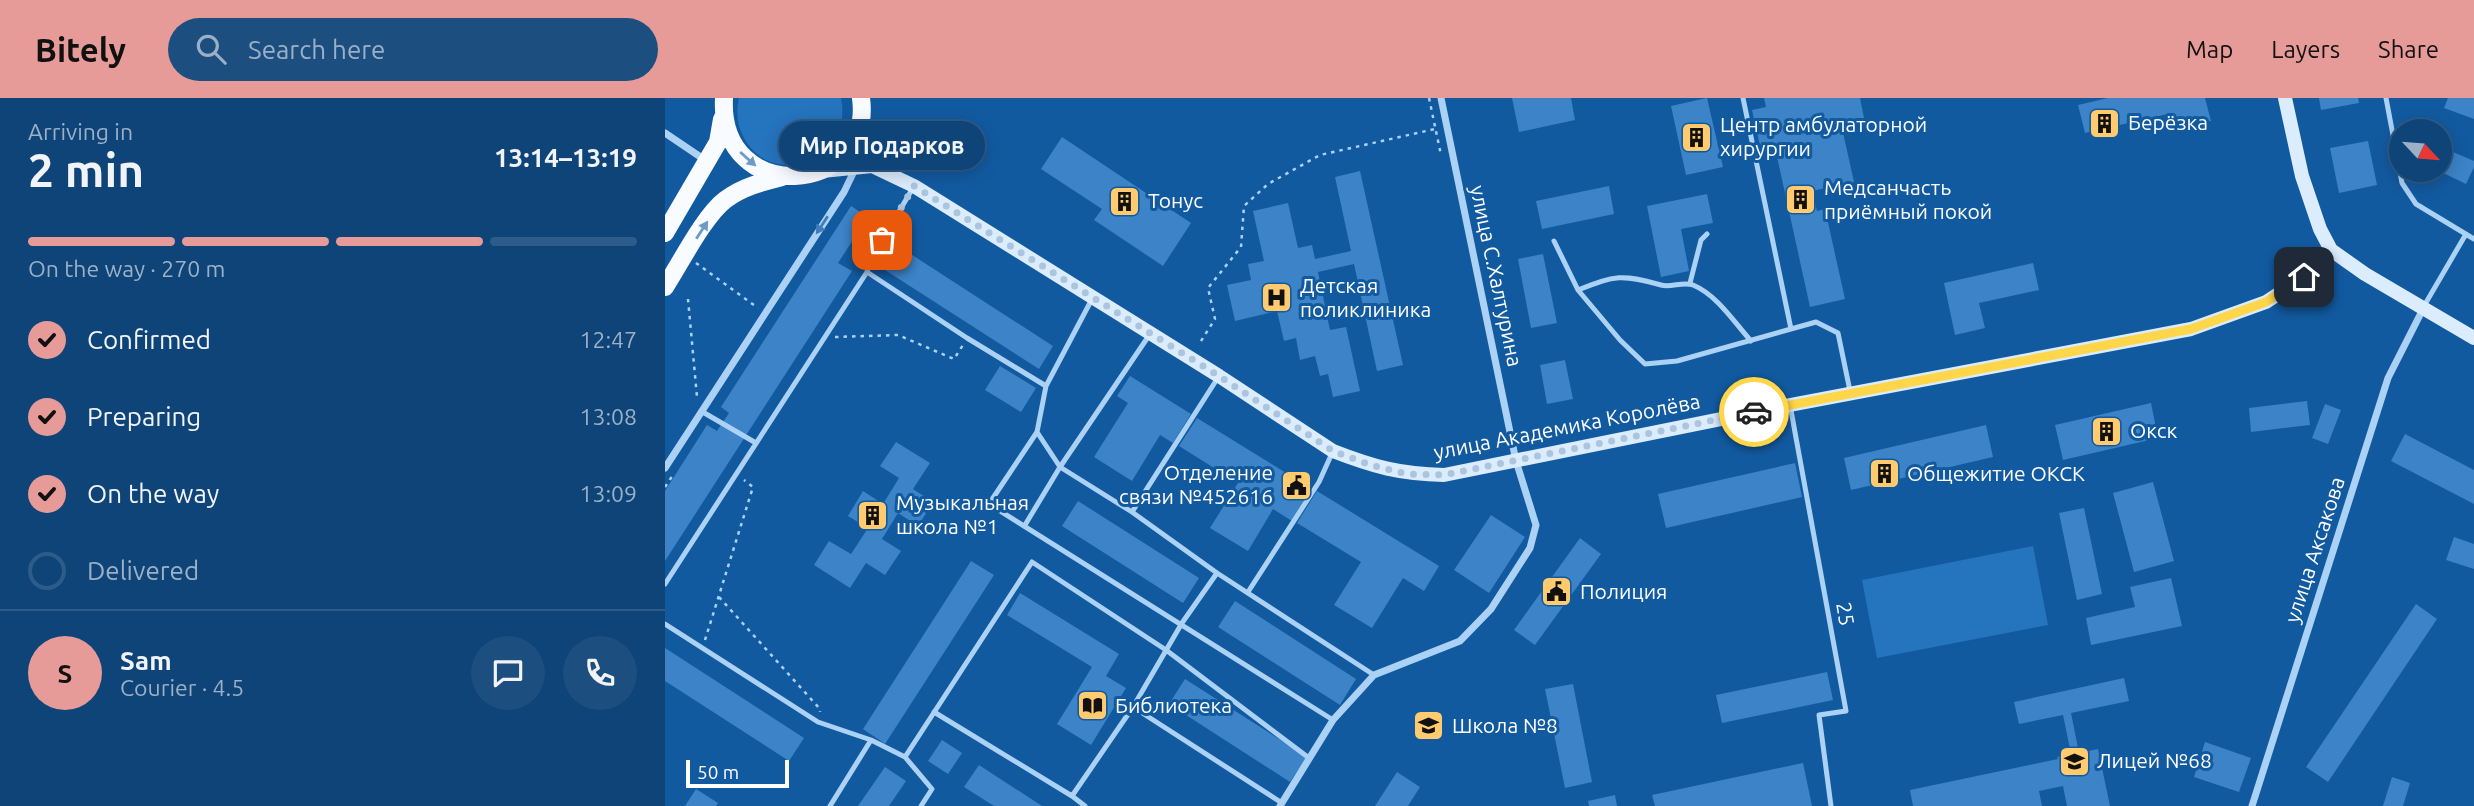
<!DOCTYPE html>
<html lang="en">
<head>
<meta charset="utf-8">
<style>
  :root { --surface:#0e4478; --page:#1c4e80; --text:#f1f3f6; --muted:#9bb0c6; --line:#2e5c8a; --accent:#e69b98 }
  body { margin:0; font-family:Ubuntu,sans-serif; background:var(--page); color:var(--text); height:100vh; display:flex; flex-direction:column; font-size:26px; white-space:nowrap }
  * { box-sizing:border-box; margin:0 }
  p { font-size:23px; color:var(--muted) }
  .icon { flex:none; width:38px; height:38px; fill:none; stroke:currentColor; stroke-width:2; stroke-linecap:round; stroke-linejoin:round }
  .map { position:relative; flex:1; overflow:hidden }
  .side { display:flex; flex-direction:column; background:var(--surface); width:665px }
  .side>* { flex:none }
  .needle { width:46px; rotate:116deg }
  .fabs { position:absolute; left:1724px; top:21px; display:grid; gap:14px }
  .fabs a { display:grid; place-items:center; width:63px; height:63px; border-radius:50%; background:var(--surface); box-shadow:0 4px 18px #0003,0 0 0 2px var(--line); font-size:35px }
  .scale { position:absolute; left:21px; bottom:18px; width:103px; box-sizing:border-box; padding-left:7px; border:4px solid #fff; border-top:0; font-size:19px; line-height:24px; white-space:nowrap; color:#fff; -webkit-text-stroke:5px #125aa0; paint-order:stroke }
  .pin { position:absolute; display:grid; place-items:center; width:60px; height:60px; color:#fff; margin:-30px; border-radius:14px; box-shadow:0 4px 10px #0006 }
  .courier { position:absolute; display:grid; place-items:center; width:70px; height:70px; margin:-35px; border:5px solid #ffd54a; border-radius:50%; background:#fff; color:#222; box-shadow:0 2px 9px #0007 }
  .bubble { position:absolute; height:49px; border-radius:24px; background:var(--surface); box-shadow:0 4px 18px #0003,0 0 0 2px var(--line); font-size:23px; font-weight:600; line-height:49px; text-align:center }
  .summary em { font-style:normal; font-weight:600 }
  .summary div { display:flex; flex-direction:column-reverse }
  .summary { display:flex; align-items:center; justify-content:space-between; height:119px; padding:0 28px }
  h1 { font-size:46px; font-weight:600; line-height:52px }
  .bar { display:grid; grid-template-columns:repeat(4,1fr); gap:10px 7px; align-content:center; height:84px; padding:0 28px }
  .bar i { height:9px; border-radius:5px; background:var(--line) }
  .bar .selected { background:var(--accent) }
  .bar p { grid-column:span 4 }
  .line { display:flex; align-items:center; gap:18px; padding:0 28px; border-top:2px solid var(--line) }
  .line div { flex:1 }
  .round { display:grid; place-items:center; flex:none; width:74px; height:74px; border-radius:37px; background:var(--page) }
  ol { padding:0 28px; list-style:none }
  li { display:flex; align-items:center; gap:21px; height:77px }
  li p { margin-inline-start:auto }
  li .icon { padding:7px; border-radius:50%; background:var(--accent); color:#111; stroke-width:4 }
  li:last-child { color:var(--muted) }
  li i { width:38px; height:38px; border:4px solid var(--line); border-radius:50% }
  header { display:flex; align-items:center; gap:42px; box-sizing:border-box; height:98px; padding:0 35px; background:var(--accent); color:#111 }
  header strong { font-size:33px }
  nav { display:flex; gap:38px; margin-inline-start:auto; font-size:24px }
  .search { width:490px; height:63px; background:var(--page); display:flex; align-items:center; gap:18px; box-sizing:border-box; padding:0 24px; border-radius:38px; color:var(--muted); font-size:26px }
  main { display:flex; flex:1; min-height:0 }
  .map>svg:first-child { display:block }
  .green { fill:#2574be }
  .building { fill:#3c83c7 }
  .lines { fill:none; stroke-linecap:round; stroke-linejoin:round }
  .path { stroke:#abd1f5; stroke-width:2.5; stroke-dasharray:3.5 5; stroke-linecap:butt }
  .lane { stroke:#abd1f5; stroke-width:5 }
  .street { stroke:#abd1f5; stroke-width:7 }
  .secondary { stroke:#dbecfd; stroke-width:14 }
  .primary { stroke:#f8fbff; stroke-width:18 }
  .oneway { fill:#6e9ac6 }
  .oneway2 { fill:#407eba }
  .done { stroke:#acc5de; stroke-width:7; stroke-dasharray:0 12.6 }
  .route { stroke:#ffd54a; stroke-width:9 }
  .labels { text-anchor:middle; stroke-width:6; stroke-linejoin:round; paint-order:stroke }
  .poi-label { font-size:21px; fill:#fff; stroke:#125aa0; text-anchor:start }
  .street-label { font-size:21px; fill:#fff; stroke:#125aa0 }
</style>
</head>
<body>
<header>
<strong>Bitely</strong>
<div class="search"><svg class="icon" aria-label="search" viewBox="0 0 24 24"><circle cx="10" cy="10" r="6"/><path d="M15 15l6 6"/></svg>Search here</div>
<nav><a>Map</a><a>Layers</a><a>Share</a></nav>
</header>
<main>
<section class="side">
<div class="summary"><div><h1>2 min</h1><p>Arriving in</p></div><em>13:14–13:19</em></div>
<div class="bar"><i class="selected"></i><i class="selected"></i><i class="selected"></i><i></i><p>On the way · 270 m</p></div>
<ol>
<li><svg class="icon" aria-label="check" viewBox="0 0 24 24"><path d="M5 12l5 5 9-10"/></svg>Confirmed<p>12:47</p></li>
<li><svg class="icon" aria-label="check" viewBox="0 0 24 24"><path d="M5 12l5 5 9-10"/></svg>Preparing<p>13:08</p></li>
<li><svg class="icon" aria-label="check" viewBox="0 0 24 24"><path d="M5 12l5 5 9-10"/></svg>On the way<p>13:09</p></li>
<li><i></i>Delivered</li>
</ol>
<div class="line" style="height:126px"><b class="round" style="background:var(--accent);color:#111">S</b><div><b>Sam</b><p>Courier · 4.5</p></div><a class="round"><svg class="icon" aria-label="chat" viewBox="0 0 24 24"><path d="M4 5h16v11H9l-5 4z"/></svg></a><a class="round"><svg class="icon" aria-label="phone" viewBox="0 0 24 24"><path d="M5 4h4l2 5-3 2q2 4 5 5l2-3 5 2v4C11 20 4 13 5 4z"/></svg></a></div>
</section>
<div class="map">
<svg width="1809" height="708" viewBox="0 0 1809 708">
  <rect width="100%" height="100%" fill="#125aa0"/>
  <!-- green -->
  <path class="green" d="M 74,0 L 176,0 C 189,62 106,94 78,38 C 72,26 71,13 74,0 Z
    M 1368,448 L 1383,527 L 1212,560 L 1197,482 Z"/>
  <!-- building -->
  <path class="building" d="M 847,0 L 906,0 L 910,22 L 854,34 Z
    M 1042,0 L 1058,69 L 1021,77 L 1006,8 Z
    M 1099,0 L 1195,0 L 1200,25 L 1177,30 L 1189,84 L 1147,93 L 1152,113 L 1160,111 L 1180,201 L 1145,209 L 1109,45 L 1095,48 L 1087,12 L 1101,9 Z
    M 1443,0 L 1540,0 L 1546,23 L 1510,31 L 1507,15 L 1420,35 L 1413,7 Z
    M 1654,0 L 1693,0 L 1694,5 L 1656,12 Z
    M 1783,0 L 1809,0 L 1809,21 L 1779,10 Z
    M 397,39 L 526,125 L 498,168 L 429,122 L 437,111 L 376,71 Z
    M 1703,43 L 1712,87 L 1674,95 L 1665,50 Z
    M 1774,48 L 1809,63 L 1809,69 L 1801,86 L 1774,73 Z
    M 695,73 L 738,267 L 712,273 L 689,166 L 653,174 L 665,232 L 681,229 L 695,293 L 668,299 L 663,276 L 655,278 L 650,258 L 635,262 L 631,240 L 619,243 L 612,213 L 570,223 L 562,187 L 586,182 L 583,166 L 599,163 L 588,113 L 623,105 L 633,150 L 647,147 L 650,161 L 686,153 L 670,79 Z
    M 944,88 L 949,116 L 877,131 L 871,103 Z
    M 1042,96 L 1048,125 L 1016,131 L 1024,173 L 996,179 L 982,108 Z
    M 186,108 L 218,129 L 205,149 L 190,139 L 173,165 L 187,173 L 0,463 L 0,393 L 42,327 L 52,333 L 64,315 L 56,309 Z
    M 224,142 L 388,248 L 374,271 L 209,165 Z
    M 878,156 L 892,225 L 866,230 L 853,161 Z
    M 1368,165 L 1374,192 L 1314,205 L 1320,230 L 1290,237 L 1279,185 Z
    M 900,262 L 908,301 L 882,306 L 875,267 Z
    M 335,268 L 371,290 L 356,314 L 320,292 Z
    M 465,278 L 526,316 L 508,345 L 495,337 L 467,383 L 429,359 L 463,305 L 452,298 Z
    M 1642,303 L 1645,327 L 1586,334 L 1584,310 Z
    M 1486,305 L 1493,340 L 1398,362 L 1390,327 Z
    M 1660,306 L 1676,312 L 1663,346 L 1647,340 Z
    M 532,320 L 647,391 L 627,423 L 608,411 L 583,453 L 545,430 L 573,385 L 514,348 Z
    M 1321,327 L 1328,359 L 1186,392 L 1179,360 Z
    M 1740,336 L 1809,372 L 1809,406 L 1726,363 Z
    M 231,344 L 265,365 L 248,391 L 268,404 L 253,428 L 233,415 L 217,441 L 236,453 L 220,477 L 201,465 L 185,490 L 149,467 L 164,443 L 186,456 L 203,430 L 183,418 L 198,393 L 218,406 L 234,380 L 215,368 Z
    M 1130,365 L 1137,399 L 1001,430 L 993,396 Z
    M 1488,384 L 1509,463 L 1469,474 L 1448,395 Z
    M 652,393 L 774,468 L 759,493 L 738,480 L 707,530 L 669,507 L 696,464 L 632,425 Z
    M 413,403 L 534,480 L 518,505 L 397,428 Z
    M 1419,410 L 1437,496 L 1412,502 L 1394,415 Z
    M 826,417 L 860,439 L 824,495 L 789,472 Z
    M 1789,439 L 1809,446 L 1809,471 L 1781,462 Z
    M 915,440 L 936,456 L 870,547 L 849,532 Z
    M 306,463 L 329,477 L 220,646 L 198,631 Z
    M 1506,480 L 1517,528 L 1426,547 L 1421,520 L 1470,509 L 1465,489 Z
    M 355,495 L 454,556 L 441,578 L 461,590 L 426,647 L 392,626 L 427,569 L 342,517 Z
    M 570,503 L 691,581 L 675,607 L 553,529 Z
    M 1751,506 L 1772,521 L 1663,684 L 1641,669 Z
    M 0,550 L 139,640 L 124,663 L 0,583 Z
    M 1162,574 L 1168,602 L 1057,625 L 1051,597 Z
    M 1459,580 L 1464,603 L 1406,615 L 1414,655 L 1433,651 L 1445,708 L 1402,708 L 1398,688 L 1374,693 L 1377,708 L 1248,708 L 1245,692 L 1393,661 L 1392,659 L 1406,656 L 1398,617 L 1354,626 L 1349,604 Z
    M 520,581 L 642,659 L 625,684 L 504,606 Z
    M 908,586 L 927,684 L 900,690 L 880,591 Z
    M 277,642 L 297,655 L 283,676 L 263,663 Z
    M 1540,644 L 1586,660 L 1574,694 L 1529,679 Z
    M 1138,665 L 1147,708 L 990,708 L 987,697 Z
    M 314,667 L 377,708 L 329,708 L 299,689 Z
    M 220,669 L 241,683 L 224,708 L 193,708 Z
    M 732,674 L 755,689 L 743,708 L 710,708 Z
    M 1727,679 L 1745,685 L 1738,708 L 1718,708 Z
    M 31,691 L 53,705 L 51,708 L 20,708 Z
    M 950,697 L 952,708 L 924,708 L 923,703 Z"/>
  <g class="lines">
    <!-- path -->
    <path class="path" d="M 764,0 L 776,57
      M 31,165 L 93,210
      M 23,201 L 32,299
      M 170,239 L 233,237 L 289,261 L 298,247
      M 536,243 L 550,221 L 543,190 L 576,149 L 579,108 L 603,86 L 655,57 L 770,31
      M 0,389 L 8,377
      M 54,499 L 155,611 L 155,614
      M 40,542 L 88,389 L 79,382"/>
    <!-- lane -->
    <path class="lane" d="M 1078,0 L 1126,231
      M 1721,0 L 1737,85 L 1751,106 L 1809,141
      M 889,143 L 913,192 L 955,242 L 980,266 L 1012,263 L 1151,224 L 1173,235 L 1185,293
      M 202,174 L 302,240 L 381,288
      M 1025,185 L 1036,142 L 1042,136
      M 913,192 C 951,177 956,176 996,187 C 1006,190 1018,183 1028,187 C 1052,197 1069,224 1086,243
      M 427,201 L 381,288 L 372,334 L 395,369 L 467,414 L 552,475 L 709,577
      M 1759,208 L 1801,136
      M 1125,307 L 1181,613 L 1154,617 L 1166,708
      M 36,313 L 91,345
      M 372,334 L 324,406 L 668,622
      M 467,414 L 554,278
      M 360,427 L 395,369 L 485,236
      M 0,486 L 202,174 L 205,163 L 249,88
      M 583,494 L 654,384 L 668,353
      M 0,526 L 153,624 L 206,642
      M 468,609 L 617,705
      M 269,614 L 407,698 L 468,609 L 517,525 L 552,475
      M 240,659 L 267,691 L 256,708
      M 407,698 L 420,708
      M 165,708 L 206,642 L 240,659 L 367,464 L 501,552 L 644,660"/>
    <!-- street -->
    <path class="street" d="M 0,35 L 40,62
      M 0,370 L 179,94 L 191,69
      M 615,708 L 668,622 L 709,577 L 795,543 L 826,511 L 865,450 L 871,427 L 851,363 L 776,0
      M 1587,708 L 1723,280 L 1758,211"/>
    <!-- secondary -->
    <path class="secondary" d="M 1620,0 L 1637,78 L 1655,131 L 1666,152 L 1700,176 L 1809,240
      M 196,21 C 204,41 211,59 228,72
      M 157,73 L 207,68 L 249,88 L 554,278 L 668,353 C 709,369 735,376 779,377 L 1125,307 L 1526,231 L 1601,204 L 1639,179 L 1666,152"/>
    <!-- primary -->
    <path class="primary" d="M 59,0 C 53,109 209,99 196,0
      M 0,135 L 53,44 L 57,21
      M 0,189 C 15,166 39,118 60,102 C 77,89 97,84 117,79"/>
  </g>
  <!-- one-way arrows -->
  <defs><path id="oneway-solid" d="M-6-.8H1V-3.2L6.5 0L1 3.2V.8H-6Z" transform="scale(1.75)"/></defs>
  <g class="oneway">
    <use href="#oneway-solid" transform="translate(83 61) rotate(42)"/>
    <use href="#oneway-solid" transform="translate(37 132) rotate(-57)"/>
  </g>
  <use class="oneway2" href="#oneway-solid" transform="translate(157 127) rotate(123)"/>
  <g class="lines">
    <!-- done -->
    <path class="done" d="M 217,142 L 249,88 L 554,278 L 668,353 L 706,367 L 742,376 L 779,377 L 1089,314"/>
    <!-- route -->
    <path class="route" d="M 1089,314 L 1526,231 L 1601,204 L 1639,179"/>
  </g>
  <!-- icons -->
  <defs>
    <symbol id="building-square" viewBox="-11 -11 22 22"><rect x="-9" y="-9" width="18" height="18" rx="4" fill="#ffcb6e" stroke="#125aa0"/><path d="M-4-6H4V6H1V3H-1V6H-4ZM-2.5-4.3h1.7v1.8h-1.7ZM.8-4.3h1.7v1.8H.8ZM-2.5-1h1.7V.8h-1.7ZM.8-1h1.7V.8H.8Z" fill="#111"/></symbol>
    <symbol id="hospital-square" viewBox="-11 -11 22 22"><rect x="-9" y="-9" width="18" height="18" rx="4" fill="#ffcb6e" stroke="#125aa0"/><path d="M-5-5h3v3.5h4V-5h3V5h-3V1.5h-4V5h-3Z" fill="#111"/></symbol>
    <symbol id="civic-square" viewBox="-11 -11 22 22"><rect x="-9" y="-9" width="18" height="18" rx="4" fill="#ffcb6e" stroke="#125aa0"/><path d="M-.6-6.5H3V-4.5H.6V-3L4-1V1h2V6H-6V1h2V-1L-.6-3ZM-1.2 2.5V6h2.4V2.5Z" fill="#111"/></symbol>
    <symbol id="library-square" viewBox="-11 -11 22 22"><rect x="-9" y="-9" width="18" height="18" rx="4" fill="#ffcb6e" stroke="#125aa0"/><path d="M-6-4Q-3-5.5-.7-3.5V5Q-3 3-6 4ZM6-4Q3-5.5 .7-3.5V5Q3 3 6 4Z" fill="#111"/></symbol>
    <symbol id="school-square" viewBox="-11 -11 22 22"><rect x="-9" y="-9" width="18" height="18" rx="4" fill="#ffcb6e" stroke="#125aa0"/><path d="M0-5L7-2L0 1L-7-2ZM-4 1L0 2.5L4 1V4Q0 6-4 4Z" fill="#111"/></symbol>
  </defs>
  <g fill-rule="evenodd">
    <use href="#building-square" x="1422" y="8" width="35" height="35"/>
    <use href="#building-square" x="1014" y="22" width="35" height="35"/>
    <use href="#building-square" x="1118" y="84" width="35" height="35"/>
    <use href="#building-square" x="442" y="86" width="35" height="35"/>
    <use href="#hospital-square" x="594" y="182" width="35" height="35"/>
    <use href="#building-square" x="1424" y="316" width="35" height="35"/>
    <use href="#building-square" x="1202" y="358" width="35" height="35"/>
    <use href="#civic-square" x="614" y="370" width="35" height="35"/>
    <use href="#building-square" x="190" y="400" width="35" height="35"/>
    <use href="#civic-square" x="874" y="476" width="35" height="35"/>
    <use href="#library-square" x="410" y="590" width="35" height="35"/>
    <use href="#school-square" x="746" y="610" width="35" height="35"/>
    <use href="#school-square" x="1392" y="646" width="35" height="35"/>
  </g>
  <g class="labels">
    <!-- poi labels -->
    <g class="poi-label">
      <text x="1463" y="32">Берёзка</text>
      <text x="1055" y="34">Центр амбулаторной<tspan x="1055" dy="24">хирургии</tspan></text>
      <text x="1159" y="97">Медсанчасть<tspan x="1159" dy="24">приёмный покой</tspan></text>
      <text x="483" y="110">Тонус</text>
      <text x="635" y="195">Детская<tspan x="635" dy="24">поликлиника</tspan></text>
      <text x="1465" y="340">Окск</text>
      <text x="608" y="382" text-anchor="end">Отделение<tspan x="608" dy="24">связи №452616</tspan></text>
      <text x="1242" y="383">Общежитие ОКСК</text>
      <text x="231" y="412">Музыкальная<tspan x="231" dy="24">школа №1</tspan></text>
      <text x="915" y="501">Полиция</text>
      <text x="450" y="615">Библиотека</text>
      <text x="787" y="635">Школа №8</text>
      <text x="1432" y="670">Лицей №68</text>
    </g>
    <!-- street labels -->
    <g class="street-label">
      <text transform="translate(831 178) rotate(78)" y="7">улица С.Халтурина</text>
      <text transform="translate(902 329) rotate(-11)" y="7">улица Академика Королёва</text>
      <text transform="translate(1650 452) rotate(-72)" y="7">улица Аксакова</text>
      <text transform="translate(1180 516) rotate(80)" y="7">25</text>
    </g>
  </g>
</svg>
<div class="fabs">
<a><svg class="needle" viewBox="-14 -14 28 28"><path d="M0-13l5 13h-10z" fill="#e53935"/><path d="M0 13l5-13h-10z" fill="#9bb0c6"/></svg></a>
</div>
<div class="scale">50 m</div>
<div class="pin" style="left:217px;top:142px;background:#ea580c"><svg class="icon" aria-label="bag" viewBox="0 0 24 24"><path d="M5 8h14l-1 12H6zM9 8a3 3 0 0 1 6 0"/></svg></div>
<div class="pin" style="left:1639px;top:179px;background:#1f2937"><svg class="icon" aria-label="home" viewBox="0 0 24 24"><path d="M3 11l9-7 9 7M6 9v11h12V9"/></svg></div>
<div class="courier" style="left:1089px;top:314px"><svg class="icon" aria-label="car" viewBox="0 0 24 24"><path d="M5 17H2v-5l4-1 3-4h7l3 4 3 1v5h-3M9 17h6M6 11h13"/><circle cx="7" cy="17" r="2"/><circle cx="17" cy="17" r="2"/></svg></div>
<div class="bubble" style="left:114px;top:23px;width:206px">Мир Подарков</div>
</div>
</main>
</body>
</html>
